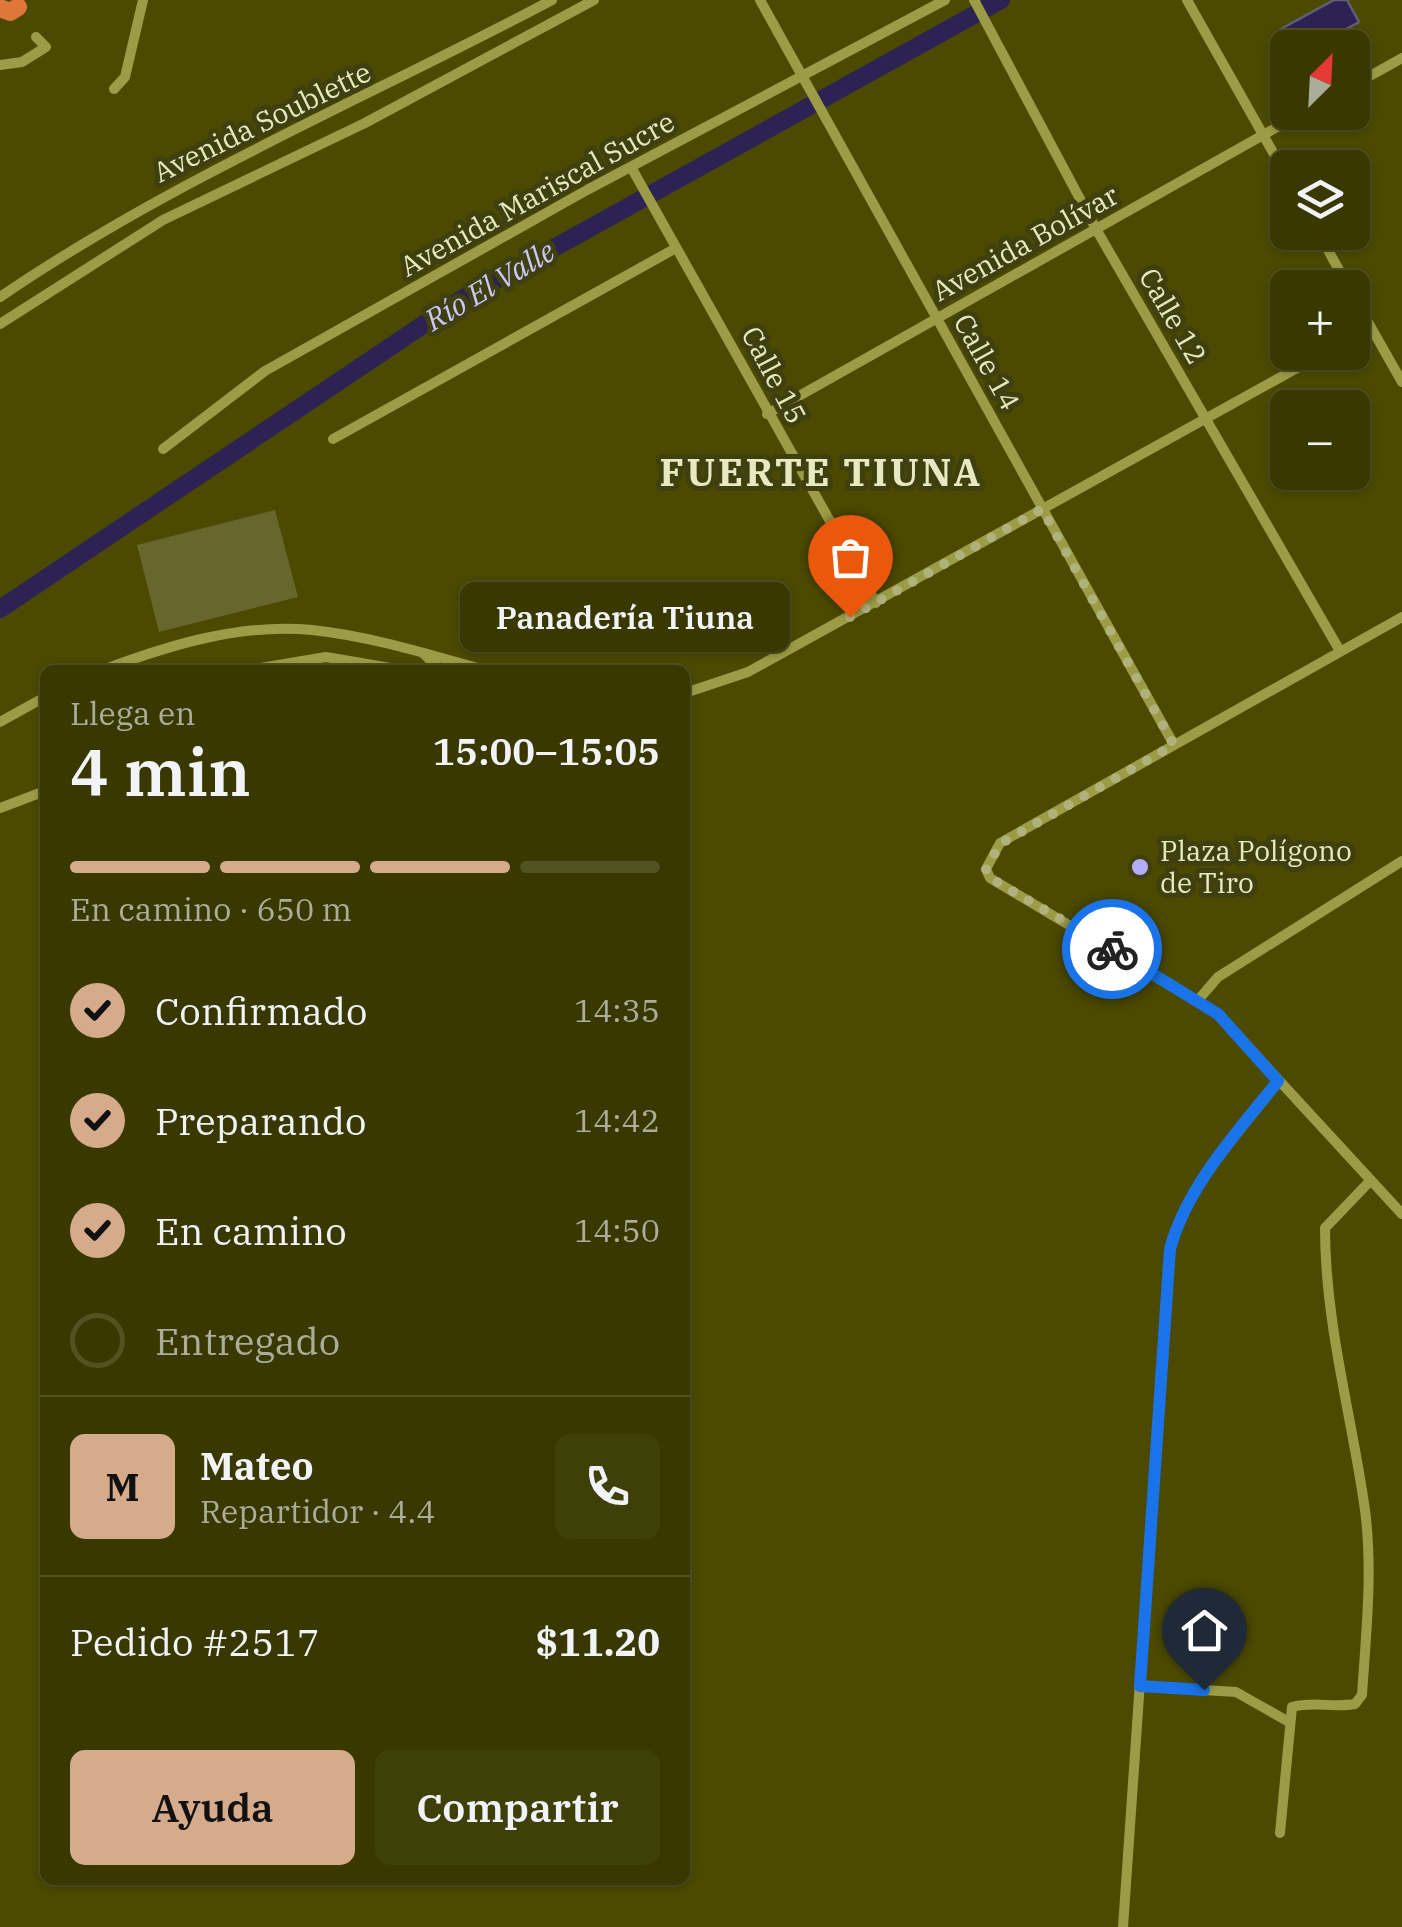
<!DOCTYPE html>
<html lang="es">
<head>
<meta charset="utf-8">
<style>
  :root { --surface:#383800; --page:#3f3f0a; --text:#f1f3f6; --muted:#abac99; --line:#525222; --accent:#d6ab8b }
  body { margin:0; font-family:"IBM Plex Serif",serif; background:var(--page); color:var(--text); height:100vh; display:flex; flex-direction:column; font-size:38px; white-space:nowrap }
  * { box-sizing:border-box; margin:0 }
  p { font-size:32px; color:var(--muted) }
  .icon { flex:none; width:55px; height:55px; fill:none; stroke:currentColor; stroke-width:2; stroke-linecap:round; stroke-linejoin:round }
  .map { position:relative; flex:1; overflow:hidden }
  .panel { position:absolute; left:40px; top:665px; width:650px; height:1220px; display:flex; flex-direction:column; background:var(--surface); border-radius:15px; box-shadow:0 2px 8px #0004,0 0 0 2px var(--line) }
  .panel>* { flex:none }
  .needle { width:65px; rotate:24deg }
  .controls { position:absolute; left:1270px; top:30px; display:grid; gap:20px }
  .controls a { display:grid; place-items:center; width:100px; height:100px; border-radius:15px; background:var(--surface); box-shadow:0 2px 8px #0004,0 0 0 2px var(--line); font-size:50px }
  .pin { position:absolute; display:grid; place-items:center; width:85px; height:85px; color:#fff; margin:-102px -42px; border-radius:50% 50% 50% 0; rotate:-45deg; box-shadow:0 0 10px #0007 }
  .pin .icon { rotate:45deg }
  .courier { position:absolute; display:grid; place-items:center; width:100px; height:100px; margin:-50px; border:8px solid #1a73e8; border-radius:50%; background:#fff; color:#222; box-shadow:0 2px 12px #0007 }
  .bubble { position:absolute; height:70px; border-radius:15px; background:var(--surface); box-shadow:0 2px 8px #0004,0 0 0 2px var(--line); font-size:32px; font-weight:600; line-height:70px; text-align:center }
  .summary em { font-style:normal; font-weight:600 }
  .summary div { display:flex; flex-direction:column-reverse }
  .summary { display:flex; align-items:center; justify-content:space-between; height:170px; padding:0 30px }
  h1 { font-size:65px; font-weight:600; line-height:75px }
  .bar { display:grid; grid-template-columns:repeat(4,1fr); gap:15px 10px; align-content:center; height:120px; padding:0 30px }
  .bar i { height:12px; border-radius:8px; background:var(--line) }
  .bar .selected { background:var(--accent) }
  .bar p { grid-column:span 4 }
  .line { display:flex; align-items:center; gap:25px; padding:0 30px; border-top:2px solid var(--line) }
  .line div { flex:1 }
  .round { display:grid; place-items:center; flex:none; width:105px; height:105px; border-radius:15px; background:var(--page) }
  ol { padding:0 30px; list-style:none }
  li { display:flex; align-items:center; gap:30px; height:110px }
  li p { margin-inline-start:auto }
  li .icon { padding:10px; border-radius:50%; background:var(--accent); color:#111; stroke-width:4 }
  li:last-child { color:var(--muted) }
  li i { width:55px; height:55px; border:5px solid var(--line); border-radius:50% }
  .primary-button { display:flex; gap:20px; margin-top:auto; padding:20px 30px }
  .primary-button a { flex:1; height:115px; border-radius:15px; background:var(--accent); color:#111; font-size:40px; font-weight:600; line-height:115px; text-align:center }
  .primary-button a+a { background:var(--page); color:var(--text) }
  .map>svg:first-child { display:block }
  .green { fill:#66662d }
  .water { fill:#2c2354; stroke:#645e74; stroke-width:2.5 }
  .lines { fill:none; stroke-linecap:round; stroke-linejoin:round }
  .river { stroke:#2c2354; stroke-width:18 }
  .minor { stroke:#9d9c46; stroke-width:10 }
  .motorway { stroke:#de7739; stroke-width:18 }
  .done { stroke:#b1b17d; stroke-width:10; stroke-dasharray:0 18 }
  .route { stroke:#1a73e8; stroke-width:12 }
  .poi-dot { fill:#b5acf9; stroke:#3f3f10; stroke-width:4 }
  .labels { text-anchor:middle; stroke-width:10; stroke-linejoin:round; paint-order:stroke }
  .street-label { font-size:28px; fill:#e8e9c0; stroke:#3f3f10 }
  .poi-label { font-size:28px; fill:#e8e9c0; stroke:#3f3f10; text-anchor:start }
  .water-label { font-size:30px; font-style:italic; fill:#cbc7f9; stroke:#3f3f10 }
  .district-label { font-size:38px; font-weight:bold; letter-spacing:2.5px; fill:#e8e9c0; stroke:#3f3f10 }
</style>
</head>
<body>
<div class="map">
<svg width="1402" height="1927" viewBox="0 0 1402 1927">
  <rect width="100%" height="100%" fill="#4b4a00"/>
  <!-- green -->
  <path class="green" d="M 275,510 L 298,597 L 159,632 L 137,545 Z"/>
  <!-- water -->
  <path class="water" d="M 1334,0 L 1347,0 L 1359,22 L 1313,47 L 1291,47 L 1281,29 Z"/>
  <g class="lines">
    <!-- river -->
    <path class="river" d="M 0,609 L 460,300 L 1001,0"/>
    <!-- minor -->
    <path class="minor" d="M 760,0 L 1174,745
      M 974,0 L 1096,229 L 1340,651
      M 1187,0 L 1288,179
      M 0,65 L 22,62 L 46,47 L 36,37
      M 1352,86 L 1402,58
      M 114,89 L 125,77 L 143,0
      M 631,167 L 876,603
      M 1318,232 L 1349,288
      M 1352,294 L 1402,382
      M 0,297 C 173,179 367,98 552,0
      M 0,324 L 163,220 L 365,123 L 594,0
      M 1352,338 L 1371,327
      M 767,414 L 1304,112
      M 333,439 L 676,248
      M 163,449 L 265,371 L 587,190 L 945,0
      M 1402,617 L 1000,843 L 986,869 L 990,878 L 1218,1014 L 1402,1214
      M 423,653 L 440,670
      M 103,670 C 169,645 241,623 312,630 C 370,636 428,654 484,670
      M 248,670 L 326,657 L 402,670
      M 685,693 L 748,672 L 1326,352
      M 0,722 L 45,697
      M 0,808 L 45,791
      M 1199,999 L 1218,977 L 1402,861
      M 1139,1686 L 1236,1692 L 1289,1722
      M 1280,1833 L 1292,1707 C 1313,1701 1334,1708 1355,1704 L 1362,1695 C 1366,1633 1373,1572 1365,1510 C 1352,1417 1325,1324 1325,1228 L 1371,1180
      M 1123,1927 L 1170,1249 C 1187,1186 1239,1132 1279,1081"/>
    <!-- motorway -->
    <path class="motorway" d="M 0,8 L 10,12 L 18,7"/>
  </g>
  <g class="lines">
    <!-- done -->
    <path class="done" d="M 850,617 L 1042,509 L 1174,745 L 1000,844 L 986,869 L 990,878 L 1112,949"/>
    <!-- route -->
    <path class="route" d="M 1112,949 L 1218,1014 L 1278,1081 C 1238,1131 1187,1186 1170,1249 L 1140,1686 L 1204,1690"/>
  </g>
  <!-- markers -->
  <circle class="poi-dot" cx="1140" cy="867" r="10"/>
  <g class="labels">
    <!-- street labels -->
    <g class="street-label">
      <text transform="translate(262 122) rotate(-26)" y="10">Avenida Soublette</text>
      <text transform="translate(537 194) rotate(-29)" y="10">Avenida Mariscal Sucre</text>
      <text transform="translate(1025 243) rotate(-29)" y="10">Avenida Bolívar</text>
      <text transform="translate(1173 316) rotate(60)" y="10">Calle 12</text>
      <text transform="translate(987 362) rotate(61)" y="10">Calle 14</text>
      <text transform="translate(774 375) rotate(62)" y="10">Calle 15</text>
    </g>
    <!-- poi labels -->
    <g class="poi-label">
      <text x="1160" y="861">Plaza Polígono<tspan x="1160" dy="32">de Tiro</tspan></text>
    </g>
    <!-- water labels -->
    <g class="water-label">
      <text transform="translate(490 286) rotate(-31)" y="10">Río El Valle</text>
    </g>
    <!-- district labels -->
    <g class="district-label">
      <text x="821" y="486">FUERTE TIUNA</text>
    </g>
  </g>
</svg>
<div class="controls">
<a><svg class="needle" viewBox="-14 -14 28 28"><path d="M0-13l5 13h-10z" fill="#e53935"/><path d="M0 13l5-13h-10z" fill="#abac99"/></svg></a>
<a><svg class="icon" aria-label="layers" viewBox="0 0 24 24"><path d="M12 4l9 5-9 5-9-5zM3 14l9 5 9-5"/></svg></a>
<a>+</a>
<a>−</a>
</div>
<div class="pin" style="left:850px;top:617px;background:#ea580c"><svg class="icon" aria-label="bag" viewBox="0 0 24 24"><path d="M5 8h14l-1 12H6zM9 8a3 3 0 0 1 6 0"/></svg></div>
<div class="pin" style="left:1204px;top:1690px;background:#1f2937"><svg class="icon" aria-label="home" viewBox="0 0 24 24"><path d="M3 11l9-7 9 7M6 9v11h12V9"/></svg></div>
<div class="courier" style="left:1112px;top:949px"><svg class="icon" aria-label="bike" viewBox="0 0 24 24"><circle cx="6" cy="16" r="4"/><circle cx="18" cy="16" r="4"/><path d="M6 16l4-8h5l3 8M10 8l3 8H6M13 5h3"/></svg></div>
<div class="bubble" style="left:460px;top:582px;width:330px">Panadería Tiuna</div>
<section class="panel">
<div class="summary"><div><h1>4 min</h1><p>Llega en</p></div><em>15:00–15:05</em></div>
<div class="bar"><i class="selected"></i><i class="selected"></i><i class="selected"></i><i></i><p>En camino · 650 m</p></div>
<ol>
<li><svg class="icon" aria-label="check" viewBox="0 0 24 24"><path d="M5 12l5 5 9-10"/></svg>Confirmado<p>14:35</p></li>
<li><svg class="icon" aria-label="check" viewBox="0 0 24 24"><path d="M5 12l5 5 9-10"/></svg>Preparando<p>14:42</p></li>
<li><svg class="icon" aria-label="check" viewBox="0 0 24 24"><path d="M5 12l5 5 9-10"/></svg>En camino<p>14:50</p></li>
<li><i></i>Entregado</li>
</ol>
<div class="line" style="height:180px"><b class="round" style="background:var(--accent);color:#111">M</b><div><b>Mateo</b><p>Repartidor · 4.4</p></div><a class="round"><svg class="icon" aria-label="phone" viewBox="0 0 24 24"><path d="M5 4h4l2 5-3 2q2 4 5 5l2-3 5 2v4C11 20 4 13 5 4z"/></svg></a></div>
<div class="line" style="height:130px"><div>Pedido #2517</div><b>$11.20</b></div>
<div class="primary-button"><a>Ayuda</a><a>Compartir</a></div>
</section>
</div>
</body>
</html>
